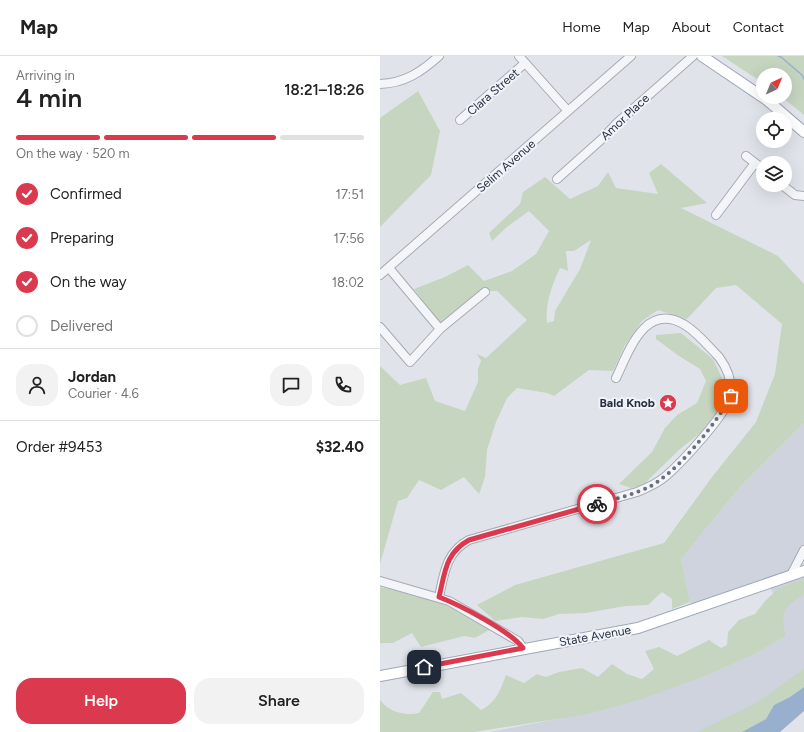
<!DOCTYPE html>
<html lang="en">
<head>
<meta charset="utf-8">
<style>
  :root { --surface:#fff; --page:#f2f2f2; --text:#222; --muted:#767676; --line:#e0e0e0; --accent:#db394d }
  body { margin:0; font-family:Figtree,sans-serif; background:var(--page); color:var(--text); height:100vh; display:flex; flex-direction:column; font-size:15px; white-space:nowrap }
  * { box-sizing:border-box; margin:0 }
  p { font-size:13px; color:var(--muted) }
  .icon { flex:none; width:22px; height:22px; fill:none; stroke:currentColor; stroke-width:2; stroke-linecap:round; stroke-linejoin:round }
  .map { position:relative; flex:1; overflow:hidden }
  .panel { display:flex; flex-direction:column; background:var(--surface); width:380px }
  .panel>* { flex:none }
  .needle { width:26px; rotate:44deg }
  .tools { position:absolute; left:376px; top:12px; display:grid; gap:8px }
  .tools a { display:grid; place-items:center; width:36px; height:36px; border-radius:50%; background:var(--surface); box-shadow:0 4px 16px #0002; font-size:20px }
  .pin { position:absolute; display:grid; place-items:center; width:34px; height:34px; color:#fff; margin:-17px; border-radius:8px; box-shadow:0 2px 6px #0006 }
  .courier { position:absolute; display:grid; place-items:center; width:40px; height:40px; margin:-20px; border:3px solid #db394d; border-radius:50%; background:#fff; color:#222; box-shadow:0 1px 5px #0007 }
  .headline em { font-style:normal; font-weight:600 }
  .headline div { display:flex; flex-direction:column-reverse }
  .headline { display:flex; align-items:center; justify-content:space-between; height:68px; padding:0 16px }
  h1 { font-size:26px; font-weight:600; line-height:30px }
  .bar { display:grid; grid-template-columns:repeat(4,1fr); gap:6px 4px; align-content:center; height:48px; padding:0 16px }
  .bar i { height:5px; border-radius:3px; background:var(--line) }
  .bar .on { background:var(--accent) }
  .bar p { grid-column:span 4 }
  .line { display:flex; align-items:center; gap:10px; padding:0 16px; border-top:1px solid var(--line) }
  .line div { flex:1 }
  .round { display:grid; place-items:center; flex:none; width:42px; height:42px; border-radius:16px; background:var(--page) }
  ol { padding:0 16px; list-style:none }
  li { display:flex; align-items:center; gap:12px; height:44px }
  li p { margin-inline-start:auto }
  li .icon { padding:4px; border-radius:50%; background:var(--accent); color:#fff; stroke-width:4 }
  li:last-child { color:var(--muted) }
  li i { width:22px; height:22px; border:2px solid var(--line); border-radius:50% }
  .action { display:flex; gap:8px; margin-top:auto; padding:8px 16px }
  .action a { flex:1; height:46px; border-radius:16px; background:var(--accent); color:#fff; font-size:16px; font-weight:600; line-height:46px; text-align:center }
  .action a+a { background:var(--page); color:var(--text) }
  header { display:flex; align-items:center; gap:24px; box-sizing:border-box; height:56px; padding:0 20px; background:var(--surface); border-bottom:1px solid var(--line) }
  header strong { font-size:19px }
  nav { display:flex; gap:22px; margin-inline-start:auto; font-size:14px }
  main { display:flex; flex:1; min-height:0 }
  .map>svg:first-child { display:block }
  .built { fill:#ced3dd }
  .green { fill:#c5d5c0; fill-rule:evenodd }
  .water { fill:#98b0ce }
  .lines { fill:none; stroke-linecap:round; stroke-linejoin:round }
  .stream { stroke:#98b0ce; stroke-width:1.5 }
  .minor-casing { stroke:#a5aab5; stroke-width:10 }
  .major-casing { stroke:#9ea7b7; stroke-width:12 }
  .minor { stroke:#f3f5f8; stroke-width:8 }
  .major { stroke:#fff; stroke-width:10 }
  .done { stroke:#686f7d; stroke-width:4; stroke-dasharray:0 7.2 }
  .route { stroke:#db394d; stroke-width:5 }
  .labels { text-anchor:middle; stroke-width:4; stroke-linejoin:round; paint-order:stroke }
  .street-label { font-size:12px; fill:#273043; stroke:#f0f3f7 }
  .poi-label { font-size:12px; font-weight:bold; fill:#273043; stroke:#f0f3f7; text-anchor:end }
</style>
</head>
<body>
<header>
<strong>Map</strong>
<nav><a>Home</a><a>Map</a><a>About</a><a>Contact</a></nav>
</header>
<main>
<section class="panel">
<div class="headline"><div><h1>4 min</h1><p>Arriving in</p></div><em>18:21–18:26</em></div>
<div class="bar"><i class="on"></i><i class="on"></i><i class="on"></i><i></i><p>On the way · 520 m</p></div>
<ol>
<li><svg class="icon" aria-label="check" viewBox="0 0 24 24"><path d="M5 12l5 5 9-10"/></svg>Confirmed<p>17:51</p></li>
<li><svg class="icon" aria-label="check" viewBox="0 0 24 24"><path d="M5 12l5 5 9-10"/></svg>Preparing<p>17:56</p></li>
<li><svg class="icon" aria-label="check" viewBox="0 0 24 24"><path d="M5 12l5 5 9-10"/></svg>On the way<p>18:02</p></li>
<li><i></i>Delivered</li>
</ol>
<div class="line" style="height:72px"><a class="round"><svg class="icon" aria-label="person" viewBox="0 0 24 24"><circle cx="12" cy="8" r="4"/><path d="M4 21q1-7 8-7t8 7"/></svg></a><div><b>Jordan</b><p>Courier · 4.6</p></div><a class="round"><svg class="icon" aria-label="chat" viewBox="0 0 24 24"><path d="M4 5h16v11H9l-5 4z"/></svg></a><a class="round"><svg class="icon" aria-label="phone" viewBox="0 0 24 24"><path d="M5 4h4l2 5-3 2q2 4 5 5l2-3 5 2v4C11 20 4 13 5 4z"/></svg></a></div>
<div class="line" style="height:52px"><div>Order #9453</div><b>$32.40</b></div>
<div class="action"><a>Help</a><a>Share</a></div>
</section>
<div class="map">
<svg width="424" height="676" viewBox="0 0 424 676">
  <rect width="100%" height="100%" fill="#e0e4ea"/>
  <!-- built -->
  <path class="built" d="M 424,367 L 424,494 L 416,508 L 424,515 L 424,631 L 410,641 L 394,649 L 362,676 L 110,676 L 228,653 L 337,615 L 371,600 L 406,580 L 399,551 L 388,527 L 315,552 L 310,546 L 301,503 L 360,431 Z"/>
  <!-- green -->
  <path class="green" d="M 342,0 L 424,0 L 424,59 L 402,41 L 405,41 L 405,19 L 383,19 L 383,27 Z
    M 38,35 L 60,75 L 51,119 L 0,171 L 0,62 Z
    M 281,108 L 327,147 L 301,152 L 398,200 L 424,228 L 424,367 L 360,431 L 301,503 L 310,546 L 292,553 L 292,543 L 282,536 L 268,549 L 245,550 L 206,557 L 179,558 L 163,563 L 142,561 L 115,565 L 97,549 L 135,529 L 284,487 L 332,421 L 376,366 L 395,318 L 402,268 L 356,229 L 336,232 L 307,263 L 278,254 L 262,265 L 245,289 L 233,315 L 209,314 L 174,340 L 167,337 L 137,332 L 127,342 L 116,366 L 107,394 L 105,421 L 99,438 L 84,421 L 61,434 L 39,424 L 27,442 L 18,445 L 0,508 L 0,310 L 20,329 L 46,322 L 55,345 L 85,355 L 98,326 L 98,313 L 101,305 L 97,298 L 106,302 L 147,264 L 117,235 L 102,235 L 61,268 L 34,233 L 65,221 L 88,209 L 104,225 L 132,215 L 156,198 L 169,175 L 149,155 L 127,171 L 112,185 L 109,177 L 140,148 L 143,136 L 165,121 L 190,143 L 218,130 L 228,116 L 236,132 L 278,138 L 269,117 ZM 211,184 L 200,213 L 175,255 L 174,265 L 167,267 C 165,247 172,229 180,212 L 188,215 L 186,195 L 194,195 Z
    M 301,277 L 333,303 L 344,326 L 347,340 L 336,358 L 319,378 L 300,393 L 263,429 L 251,432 L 239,428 L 272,396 L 285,372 L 297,359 L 317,347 L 326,325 L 320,313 L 299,300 L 276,283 L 276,279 Z
    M 424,523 L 424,538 C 403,553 400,554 406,580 L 371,600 L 337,615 L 268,641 L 228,653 L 202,659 L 94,676 L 0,676 L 0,644 C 9,656 24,660 39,657 L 53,636 L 60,636 L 62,643 L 81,637 L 101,654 C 117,646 120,634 126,619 L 144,627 L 157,618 L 166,621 L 179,616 L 202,612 L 218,621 L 232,608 L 247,618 L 262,623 L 274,613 L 265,595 L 279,591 L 297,600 L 329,584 L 341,592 L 347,589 L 348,576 L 359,564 L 375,558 L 385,545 L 399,532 Z
    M 0,531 L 53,542 L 111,573 L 95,582 L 84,580 L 41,591 L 32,577 L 13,587 L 0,587 Z
    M 424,613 L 424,631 L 410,641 L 394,649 L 386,663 L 362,676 L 317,676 L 376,647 Z"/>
  <!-- water -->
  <path class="water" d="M 424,631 L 424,655 L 400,676 L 362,676 L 386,663 L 394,649 L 410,641 Z"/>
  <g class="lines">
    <!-- stream -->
    <path class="stream" d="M 398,0 L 401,1 L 422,19 L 424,23"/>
    <defs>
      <path id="minor" d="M 139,0 L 188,55
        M 0,28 C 25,27 41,16 59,0
        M 80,64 L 145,7
        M 366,100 L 383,113
        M 177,123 L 223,82 L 237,67 L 313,0
        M 402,129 L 415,139 L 424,140
        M 336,159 L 375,107
        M 9,212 L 60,273
        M 0,219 L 251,0
        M 0,271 L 30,306 L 60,273 L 105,236
        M 411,519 L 424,494
        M 0,525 L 69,545 L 138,585 L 143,592
        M 59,541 C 64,518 66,496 89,484 L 257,436 C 267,432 278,427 286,420 C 301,407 349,356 351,338 C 352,324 347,312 339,301 C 329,291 318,277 305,269 C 265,245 249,295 236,322"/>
      <path id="major" d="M 322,0 L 387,44 L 424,76
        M 0,620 L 258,572 L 424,515"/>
    </defs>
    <!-- minor casing -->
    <use href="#minor" class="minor-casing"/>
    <!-- major casing -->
    <use href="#major" class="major-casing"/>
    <!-- minor -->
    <use href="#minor" class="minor"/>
    <!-- major -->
    <use href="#major" class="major"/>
  </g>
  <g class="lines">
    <!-- done -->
    <path class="done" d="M 217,448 C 234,443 252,439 267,432 C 296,418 336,368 351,340"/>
    <!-- route -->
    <path class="route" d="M 44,611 L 143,592 C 130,575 80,549 59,541 C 65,517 65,497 89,484 L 217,448"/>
  </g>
  <!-- icons -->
  <defs>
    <symbol id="sight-disc" viewBox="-11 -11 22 22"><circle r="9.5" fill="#db394d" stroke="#f0f3f7"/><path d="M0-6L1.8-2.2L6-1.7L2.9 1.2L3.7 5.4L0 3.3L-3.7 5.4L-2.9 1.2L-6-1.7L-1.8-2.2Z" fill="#fff"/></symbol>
  </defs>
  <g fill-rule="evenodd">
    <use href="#sight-disc" x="278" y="337" width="20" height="20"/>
  </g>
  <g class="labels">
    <!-- street labels -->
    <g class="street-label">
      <text transform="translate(113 36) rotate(-41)" y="4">Clara Street</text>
      <text transform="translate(245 61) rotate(-43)" y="4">Amor Place</text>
      <text transform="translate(126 110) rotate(-41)" y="4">Selim Avenue</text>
      <text transform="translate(215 580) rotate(-10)" y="4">State Avenue</text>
    </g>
    <!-- poi labels -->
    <g class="poi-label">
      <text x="275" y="351">Bald Knob</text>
    </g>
  </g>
</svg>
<div class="tools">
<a><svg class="needle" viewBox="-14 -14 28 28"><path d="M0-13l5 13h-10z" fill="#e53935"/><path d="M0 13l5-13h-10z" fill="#767676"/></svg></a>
<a><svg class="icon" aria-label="locate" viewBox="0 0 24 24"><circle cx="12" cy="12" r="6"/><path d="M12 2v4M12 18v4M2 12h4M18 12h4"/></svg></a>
<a><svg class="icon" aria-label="layers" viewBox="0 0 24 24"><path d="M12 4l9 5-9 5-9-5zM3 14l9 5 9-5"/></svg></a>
</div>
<div class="pin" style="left:351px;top:340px;background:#ea580c"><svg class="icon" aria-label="bag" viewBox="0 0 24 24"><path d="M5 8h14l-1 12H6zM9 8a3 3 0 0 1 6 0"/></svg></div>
<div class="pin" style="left:44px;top:611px;background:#1f2937"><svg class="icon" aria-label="home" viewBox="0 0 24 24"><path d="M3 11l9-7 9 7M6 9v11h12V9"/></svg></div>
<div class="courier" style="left:217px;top:448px"><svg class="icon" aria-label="bike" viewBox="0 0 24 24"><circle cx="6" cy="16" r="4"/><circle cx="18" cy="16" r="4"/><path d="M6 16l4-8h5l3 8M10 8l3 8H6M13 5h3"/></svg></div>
</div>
</main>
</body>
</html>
